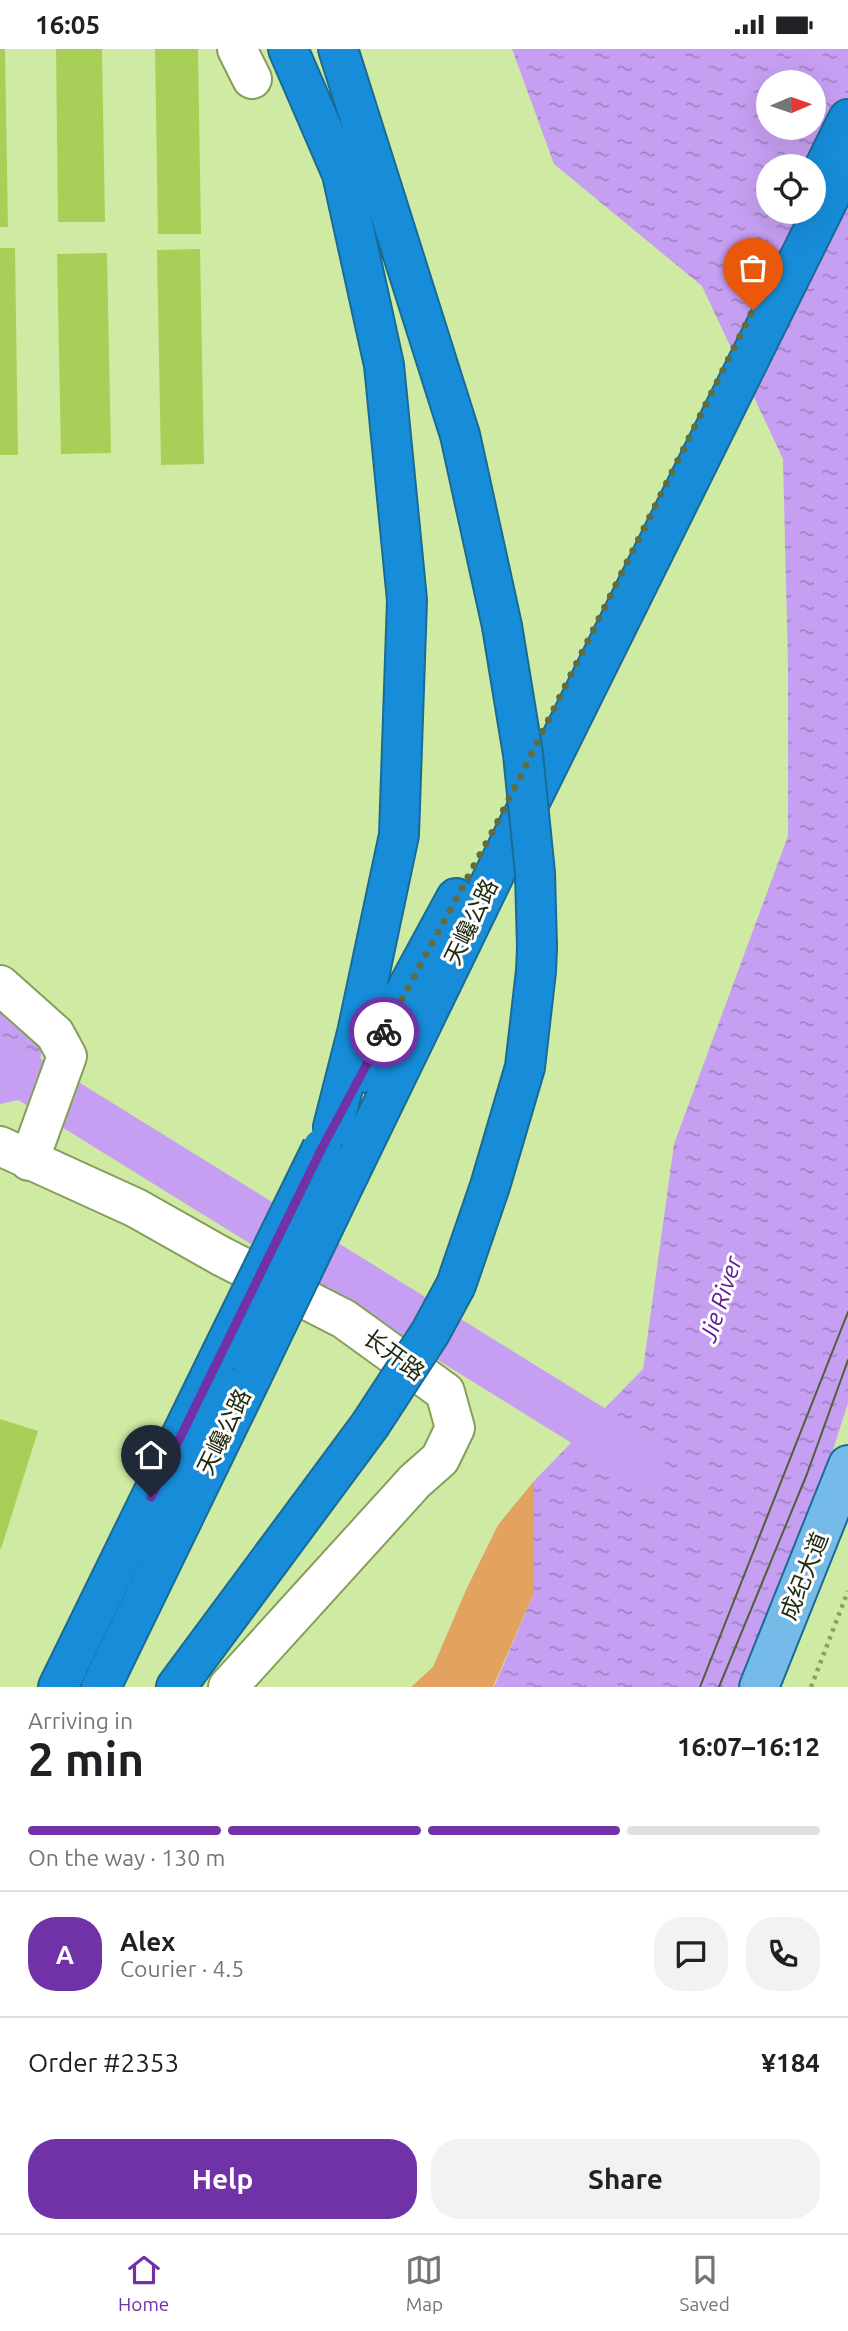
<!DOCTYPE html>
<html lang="en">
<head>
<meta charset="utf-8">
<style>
  :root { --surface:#fff; --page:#f2f2f2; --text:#202124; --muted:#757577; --line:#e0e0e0; --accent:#7132a7 }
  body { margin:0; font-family:Ubuntu,"Noto Sans SC",sans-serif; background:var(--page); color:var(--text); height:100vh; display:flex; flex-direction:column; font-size:26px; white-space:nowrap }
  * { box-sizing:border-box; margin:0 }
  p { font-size:23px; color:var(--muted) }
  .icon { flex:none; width:38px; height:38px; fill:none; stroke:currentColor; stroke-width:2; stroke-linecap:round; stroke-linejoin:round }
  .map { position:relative; height:1638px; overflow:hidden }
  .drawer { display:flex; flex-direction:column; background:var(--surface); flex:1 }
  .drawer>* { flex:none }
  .needle { width:46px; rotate:88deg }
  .tools { position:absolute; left:756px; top:21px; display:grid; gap:14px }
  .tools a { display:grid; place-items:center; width:70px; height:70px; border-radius:50%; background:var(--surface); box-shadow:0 7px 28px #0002; font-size:35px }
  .pin { position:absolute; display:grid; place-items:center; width:60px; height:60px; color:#fff; margin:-72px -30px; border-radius:50% 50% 50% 0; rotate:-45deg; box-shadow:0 0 7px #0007 }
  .pin .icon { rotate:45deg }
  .courier { position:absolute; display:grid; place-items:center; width:70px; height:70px; margin:-35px; border:5px solid #7132a7; border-radius:50%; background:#fff; color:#222; box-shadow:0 2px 9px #0007 }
  .overview em { font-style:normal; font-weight:700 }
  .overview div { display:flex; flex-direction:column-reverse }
  .overview { display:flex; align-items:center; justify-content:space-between; height:119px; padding:0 28px }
  h1 { font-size:46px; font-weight:700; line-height:52px }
  .bar { display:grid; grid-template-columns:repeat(4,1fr); gap:10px 7px; align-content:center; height:84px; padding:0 28px }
  .bar i { height:9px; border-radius:5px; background:var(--line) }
  .bar .on { background:var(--accent) }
  .bar p { grid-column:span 4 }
  .line { display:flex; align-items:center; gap:18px; padding:0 28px; border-top:2px solid var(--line) }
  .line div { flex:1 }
  .round { display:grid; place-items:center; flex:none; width:74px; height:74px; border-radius:28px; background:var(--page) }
  .cta { display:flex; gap:14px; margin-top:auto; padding:14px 28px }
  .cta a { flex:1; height:80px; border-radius:28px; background:var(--accent); color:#fff; font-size:28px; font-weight:700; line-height:80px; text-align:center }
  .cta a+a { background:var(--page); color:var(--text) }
  .status { display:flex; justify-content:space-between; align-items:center; height:49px; padding:0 35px; background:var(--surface); direction:ltr }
  .status svg { height:19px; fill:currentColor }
  .dock { display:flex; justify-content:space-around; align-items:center; height:98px; border-top:2px solid var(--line); background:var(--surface); font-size:19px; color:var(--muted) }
  .dock a { display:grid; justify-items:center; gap:4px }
  .dock .on { color:var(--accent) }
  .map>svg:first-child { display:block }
  .green { fill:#e3a260 }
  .water { fill:url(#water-ripples); fill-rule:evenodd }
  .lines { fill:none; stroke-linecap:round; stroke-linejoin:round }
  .river { stroke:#c69ff2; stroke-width:47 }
  .building { fill:#a8d059 }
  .minor-casing { stroke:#859e59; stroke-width:42 }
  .major-casing { stroke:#1a6b93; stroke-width:42 }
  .highway-casing { stroke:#1a6b93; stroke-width:42 }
  .path { stroke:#8ba069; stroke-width:4.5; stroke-dasharray:3.5 5; stroke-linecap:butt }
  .minor { stroke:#fff; stroke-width:38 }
  .major { stroke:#74bbe9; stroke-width:38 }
  .highway { stroke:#178dda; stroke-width:38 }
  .tram { stroke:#505f37; stroke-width:2 }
  .highway-bridge-casing { stroke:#1a6b93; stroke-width:42; stroke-linecap:butt }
  .highway-bridge { stroke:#178dda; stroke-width:38 }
  .done { stroke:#5e6e42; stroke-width:7; stroke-dasharray:0 12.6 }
  .route { stroke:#7132a7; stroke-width:9 }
  .labels { text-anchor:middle; stroke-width:6; stroke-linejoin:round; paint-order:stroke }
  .street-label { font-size:23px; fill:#212b0f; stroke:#fff }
  .water-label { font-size:24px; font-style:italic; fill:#621c96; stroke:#fff }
</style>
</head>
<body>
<div class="status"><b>16:05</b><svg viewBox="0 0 49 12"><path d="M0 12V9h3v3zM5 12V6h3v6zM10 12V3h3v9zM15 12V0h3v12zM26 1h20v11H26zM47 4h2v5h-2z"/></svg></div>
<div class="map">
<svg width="848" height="1638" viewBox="0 0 848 1638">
  <defs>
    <pattern id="water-ripples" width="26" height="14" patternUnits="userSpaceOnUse" patternTransform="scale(1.75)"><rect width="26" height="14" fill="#c69ff2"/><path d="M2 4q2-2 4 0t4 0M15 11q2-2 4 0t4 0" fill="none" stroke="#a082c2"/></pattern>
  </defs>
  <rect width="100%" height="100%" fill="#cfeaa2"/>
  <!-- green -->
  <path class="green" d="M 534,1432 L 534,1544 L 493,1638 L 411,1638 L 433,1618 L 466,1541 L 498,1476 Z"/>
  <!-- water -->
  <path class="water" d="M 512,0 L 848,0 L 848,1354 L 798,1510 L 750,1638 L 494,1638 L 534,1544 L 534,1432 L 643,1320 L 674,1095 L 788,787 L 788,615 L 783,410 L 702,237 L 554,115 ZM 768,33 L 814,33 L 814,79 L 768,79 ZM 768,117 L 814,117 L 814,163 L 768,163 Z
    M 0,959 L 43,999 L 28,1049 L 0,1055 Z"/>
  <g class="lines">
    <!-- river -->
    <path class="river" d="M 0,1012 L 642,1410"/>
  </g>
  <!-- building -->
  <path class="building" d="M 0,0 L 5,0 L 8,178 L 0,178 Z
    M 56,0 L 102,0 L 105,173 L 58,173 Z
    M 155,0 L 198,0 L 201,185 L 158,185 Z
    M 0,199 L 15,199 L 18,406 L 0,406 Z
    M 200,200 L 204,415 L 161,416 L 157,201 Z
    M 107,204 L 111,404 L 61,405 L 57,205 Z
    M 0,1370 L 38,1382 L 1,1500 L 0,1500 Z"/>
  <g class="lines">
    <defs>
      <path id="minor" d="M 237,0 L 252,30
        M 0,936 L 55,985 L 67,1007 L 29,1112
        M 0,1097 L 136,1159 L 221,1207 L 344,1270 L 445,1343 L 455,1379 L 440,1410 L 415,1432 L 228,1638"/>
      <path id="major" d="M 759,1638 L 848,1416"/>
      <path id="highway" d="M 288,0 L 342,125 L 384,316 L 407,551 L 399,786 L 357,984 L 333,1078
        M 338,0 L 460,386 L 502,577
        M 818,131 L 848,70
        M 361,1024 L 456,849
        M 350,1123 L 513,787 L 848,111
        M 456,1236 L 490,1137 L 525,1018 L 536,922 L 537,898
        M 58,1638 L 221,1305
        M 101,1638 L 251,1329
        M 176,1638 L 370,1376"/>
    </defs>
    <!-- minor casing -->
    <use href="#minor" class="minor-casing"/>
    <!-- major casing -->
    <use href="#major" class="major-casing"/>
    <!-- highway casing -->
    <use href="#highway" class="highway-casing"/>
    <!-- path -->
    <path class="path" d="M 811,1638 L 848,1542"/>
    <!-- minor -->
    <use href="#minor" class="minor"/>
    <!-- major -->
    <use href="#major" class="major"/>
    <!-- highway -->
    <use href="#highway" class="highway"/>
    <!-- tram -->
    <path class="tram" d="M 700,1638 L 848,1263
      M 719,1638 L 807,1425 L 848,1311"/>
    <defs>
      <path id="highway-bridge" d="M 502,577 L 523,705 L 535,824 L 537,898
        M 221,1305 L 322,1099
        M 251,1329 L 350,1123
        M 370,1376 L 430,1284 L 456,1236"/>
    </defs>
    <!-- highway-bridge casing -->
    <use href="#highway-bridge" class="highway-bridge-casing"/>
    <!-- highway-bridge -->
    <use href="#highway-bridge" class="highway-bridge"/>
  </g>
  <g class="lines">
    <!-- done -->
    <path class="done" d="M 384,983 L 495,778 L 753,261"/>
    <!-- route -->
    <path class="route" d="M 151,1448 L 322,1099 L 384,983"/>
  </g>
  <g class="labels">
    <!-- street labels -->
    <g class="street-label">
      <text transform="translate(471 873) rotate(-64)" y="8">天巉公路</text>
      <text transform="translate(394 1306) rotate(36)" y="8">长开路</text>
      <text transform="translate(224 1383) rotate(-64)" y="8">天巉公路</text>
      <text transform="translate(804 1527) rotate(-68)" y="8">成纪大道</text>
    </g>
    <!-- water labels -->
    <g class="water-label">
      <text transform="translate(721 1250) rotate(-72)" y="8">Jie River</text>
    </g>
  </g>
</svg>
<div class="tools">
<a><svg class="needle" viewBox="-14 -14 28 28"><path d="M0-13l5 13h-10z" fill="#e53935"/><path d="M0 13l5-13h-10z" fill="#757577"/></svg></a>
<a><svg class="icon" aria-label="locate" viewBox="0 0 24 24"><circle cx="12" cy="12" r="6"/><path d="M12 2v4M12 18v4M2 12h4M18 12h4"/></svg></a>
</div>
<div class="pin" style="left:753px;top:261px;background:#ea580c"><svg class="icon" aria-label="bag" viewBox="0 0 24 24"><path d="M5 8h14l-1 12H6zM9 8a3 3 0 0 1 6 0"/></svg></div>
<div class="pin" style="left:151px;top:1448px;background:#1f2937"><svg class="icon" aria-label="home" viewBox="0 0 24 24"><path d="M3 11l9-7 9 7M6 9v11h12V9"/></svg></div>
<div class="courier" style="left:384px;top:983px"><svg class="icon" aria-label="bike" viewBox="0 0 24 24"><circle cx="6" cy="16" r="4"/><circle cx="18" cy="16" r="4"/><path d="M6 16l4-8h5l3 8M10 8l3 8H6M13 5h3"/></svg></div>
</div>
<section class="drawer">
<div class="overview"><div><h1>2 min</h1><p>Arriving in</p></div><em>16:07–16:12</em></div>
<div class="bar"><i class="on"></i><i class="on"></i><i class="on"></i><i></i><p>On the way · 130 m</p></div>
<div class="line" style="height:126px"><b class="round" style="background:var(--accent);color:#fff">A</b><div><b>Alex</b><p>Courier · 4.5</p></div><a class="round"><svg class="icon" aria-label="chat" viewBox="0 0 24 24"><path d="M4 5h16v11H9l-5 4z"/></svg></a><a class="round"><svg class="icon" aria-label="phone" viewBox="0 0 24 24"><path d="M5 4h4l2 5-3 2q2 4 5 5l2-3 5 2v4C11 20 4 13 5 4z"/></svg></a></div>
<div class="line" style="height:91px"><div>Order #2353</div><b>¥184</b></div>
<div class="cta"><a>Help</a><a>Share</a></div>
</section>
<nav class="dock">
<a class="on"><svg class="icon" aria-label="home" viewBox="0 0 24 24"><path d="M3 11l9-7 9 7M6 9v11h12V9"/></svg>Home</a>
<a><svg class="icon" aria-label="map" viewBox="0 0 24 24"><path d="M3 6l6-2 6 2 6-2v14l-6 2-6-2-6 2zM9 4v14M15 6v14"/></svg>Map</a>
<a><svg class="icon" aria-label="saved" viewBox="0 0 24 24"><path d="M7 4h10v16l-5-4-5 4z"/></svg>Saved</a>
</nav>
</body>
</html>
